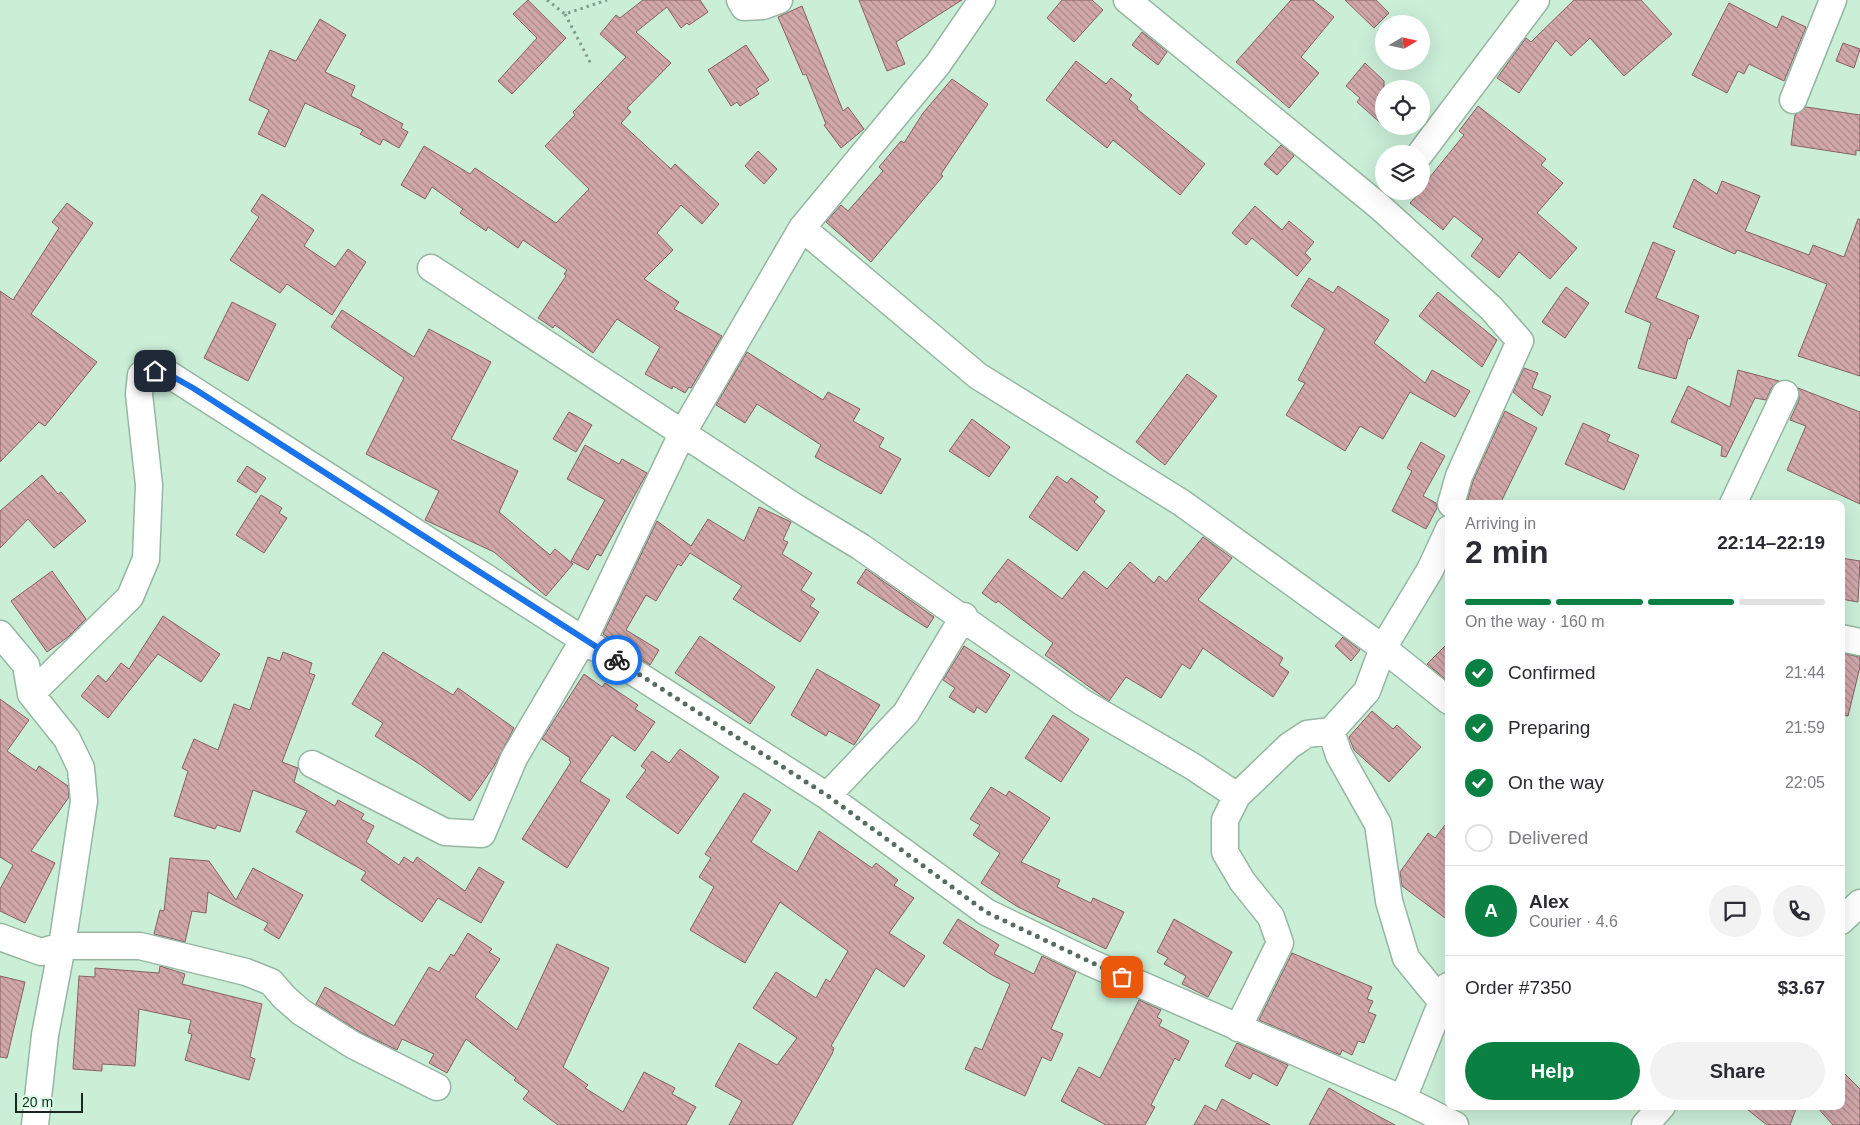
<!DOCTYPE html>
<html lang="en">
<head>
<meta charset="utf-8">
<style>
  :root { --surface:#fff; --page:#f2f2f3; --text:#2b2b33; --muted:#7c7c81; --line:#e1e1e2; --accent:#0b8043 }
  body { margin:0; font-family:Arial,sans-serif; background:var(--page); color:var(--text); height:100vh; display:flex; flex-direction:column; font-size:19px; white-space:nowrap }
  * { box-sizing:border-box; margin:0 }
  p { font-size:16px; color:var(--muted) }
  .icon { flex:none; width:28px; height:28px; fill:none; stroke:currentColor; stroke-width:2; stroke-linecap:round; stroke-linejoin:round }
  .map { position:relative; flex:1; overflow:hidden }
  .drawer { position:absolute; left:1445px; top:500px; width:400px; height:610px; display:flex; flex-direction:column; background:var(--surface); border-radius:10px; box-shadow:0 5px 20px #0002 }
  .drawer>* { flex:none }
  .needle { width:32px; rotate:81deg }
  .fabs { position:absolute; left:1375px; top:15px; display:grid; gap:10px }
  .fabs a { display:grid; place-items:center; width:55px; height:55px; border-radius:50%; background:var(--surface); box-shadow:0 5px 20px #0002; font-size:25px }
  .scale { position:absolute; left:15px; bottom:12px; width:68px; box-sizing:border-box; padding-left:5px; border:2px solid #19271e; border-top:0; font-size:14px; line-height:18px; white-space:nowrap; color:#19271e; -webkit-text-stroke:4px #d8fce4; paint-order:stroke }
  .pin { position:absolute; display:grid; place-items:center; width:42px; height:42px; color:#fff; margin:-21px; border-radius:10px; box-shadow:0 2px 8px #0006 }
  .courier { position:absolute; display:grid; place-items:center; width:50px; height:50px; margin:-25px; border:4px solid #1a73e8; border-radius:50%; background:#fff; color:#222; box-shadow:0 1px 6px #0007 }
  .summary em { font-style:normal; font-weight:800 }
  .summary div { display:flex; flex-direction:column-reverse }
  .summary { display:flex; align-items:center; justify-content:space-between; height:85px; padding:0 20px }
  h1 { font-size:32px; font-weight:800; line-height:38px }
  .bar { display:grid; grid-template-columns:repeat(4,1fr); gap:8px 5px; align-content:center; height:60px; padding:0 20px }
  .bar i { height:6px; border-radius:4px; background:var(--line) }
  .bar .current { background:var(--accent) }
  .bar p { grid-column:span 4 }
  .line { display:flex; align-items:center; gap:12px; padding:0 20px; border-top:1px solid var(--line) }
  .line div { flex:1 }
  .round { display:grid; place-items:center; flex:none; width:52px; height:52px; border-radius:26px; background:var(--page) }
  ol { padding:0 20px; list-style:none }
  li { display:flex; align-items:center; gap:15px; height:55px }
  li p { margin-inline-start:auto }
  li .icon { padding:5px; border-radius:50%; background:var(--accent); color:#fff; stroke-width:4 }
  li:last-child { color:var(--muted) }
  li i { width:28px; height:28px; border:2px solid var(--line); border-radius:50% }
  .action { display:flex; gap:10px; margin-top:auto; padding:10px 20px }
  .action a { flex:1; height:58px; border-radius:30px; background:var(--accent); color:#fff; font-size:20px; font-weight:800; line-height:58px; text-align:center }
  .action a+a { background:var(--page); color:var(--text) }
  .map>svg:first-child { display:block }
  .building { fill:url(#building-back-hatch); stroke:#866163 }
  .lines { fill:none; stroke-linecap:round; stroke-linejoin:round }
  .minor-casing { stroke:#95b7a1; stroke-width:29 }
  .path { stroke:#829c8b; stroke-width:3; stroke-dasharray:2.5 4; stroke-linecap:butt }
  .minor { stroke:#fff; stroke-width:26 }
  .done { stroke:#576d5f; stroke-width:5; stroke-dasharray:0 9 }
  .route { stroke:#1a73e8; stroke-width:6 }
</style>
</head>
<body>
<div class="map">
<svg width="1860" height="1125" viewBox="0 0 1860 1125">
  <defs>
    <pattern id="building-back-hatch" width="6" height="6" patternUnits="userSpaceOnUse" patternTransform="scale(1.25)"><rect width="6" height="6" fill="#d2a8aa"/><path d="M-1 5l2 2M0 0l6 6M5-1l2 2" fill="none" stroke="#aa898a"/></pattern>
  </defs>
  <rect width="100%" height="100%" fill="#cbeed7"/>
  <!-- building -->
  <path class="building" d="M 528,0 L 566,38 L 512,94 L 498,81 L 537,38 L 513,14 Z
    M 643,0 L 700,0 L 708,12 L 689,25 L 687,23 L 681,28 L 667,7 L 636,32 L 671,63 L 627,108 L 631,112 L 621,123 L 671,169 L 675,164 L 719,204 L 702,224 L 681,205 L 657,233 L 673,250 L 644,279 L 679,302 L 674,309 L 722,336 L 691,388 L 689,387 L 685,393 L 673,386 L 672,389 L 645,374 L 660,347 L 617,319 L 593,353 L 555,325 L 553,328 L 538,318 L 566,276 L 564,274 L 567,270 L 523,240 L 518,248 L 488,227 L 486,231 L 460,213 L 463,209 L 432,187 L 425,199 L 401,185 L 424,146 L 470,174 L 475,168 L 556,223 L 589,189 L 545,146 L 575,115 L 573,112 L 626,57 L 600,34 L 616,15 L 620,18 Z
    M 859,0 L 962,0 L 896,42 L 905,64 L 887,71 Z
    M 1062,0 L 1092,0 L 1103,10 L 1074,42 L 1047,18 Z
    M 1291,0 L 1313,0 L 1334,17 L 1301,57 L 1319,73 L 1289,108 L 1236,62 Z
    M 1345,0 L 1376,0 L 1389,13 L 1374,28 Z
    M 1574,0 L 1641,0 L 1672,34 L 1624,76 L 1590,38 L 1571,56 L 1556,40 L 1519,93 L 1497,78 L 1526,38 L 1531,42 Z
    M 1729,3 L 1777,28 L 1782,16 L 1806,27 L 1784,81 L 1749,64 L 1744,74 L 1738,71 L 1727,93 L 1692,75 Z
    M 802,6 L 843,111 L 848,107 L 864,129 L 841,148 L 824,125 L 826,124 L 806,74 L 803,75 L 778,17 Z
    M 320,19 L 346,35 L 325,72 L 355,86 L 351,96 L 403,124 L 401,128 L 408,132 L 399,148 L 383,139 L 380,145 L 360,134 L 363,130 L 305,103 L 285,147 L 258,134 L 269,110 L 249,100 L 270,50 L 296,61 Z
    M 1142,32 L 1167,52 L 1158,65 L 1132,45 Z
    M 1843,43 L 1860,49 L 1854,68 L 1836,61 Z
    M 746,45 L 769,80 L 756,89 L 759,94 L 740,106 L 737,102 L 731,106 L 708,70 Z
    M 1076,61 L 1106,84 L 1111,78 L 1132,95 L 1129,99 L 1138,107 L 1137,109 L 1205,164 L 1180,195 L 1113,140 L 1107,148 L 1046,100 Z
    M 1365,63 L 1384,81 L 1384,126 L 1357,102 L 1360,98 L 1346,86 Z
    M 952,79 L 988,104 L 941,174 L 943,176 L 871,262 L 826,222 L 841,205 L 848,211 L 883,171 L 879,167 L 901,141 L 904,143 L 923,113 Z
    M 1478,106 L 1546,159 L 1541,165 L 1563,183 L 1537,213 L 1577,248 L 1550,279 L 1519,252 L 1499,278 L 1471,256 L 1483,239 L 1454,216 L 1443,230 L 1410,203 L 1421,191 L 1421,188 L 1464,135 L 1459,131 Z
    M 1806,107 L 1860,115 L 1860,151 L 1856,150 L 1856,155 L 1791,145 L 1795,115 Z
    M 1281,145 L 1294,156 L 1277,175 L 1264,164 Z
    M 758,151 L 777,169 L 764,184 L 745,166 Z
    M 1694,179 L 1717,194 L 1722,181 L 1760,196 L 1745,231 L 1809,255 L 1813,245 L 1844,257 L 1858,219 L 1860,219 L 1860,376 L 1798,356 L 1827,284 L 1737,250 L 1735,254 L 1673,227 Z
    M 262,194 L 314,230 L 304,246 L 335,267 L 348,249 L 366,262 L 332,315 L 287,284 L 280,293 L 230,260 L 259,217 L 251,211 Z
    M 67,203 L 93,223 L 31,314 L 97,362 L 45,426 L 39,422 L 0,462 L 0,291 L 13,300 L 59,228 L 52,222 Z
    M 1255,206 L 1282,230 L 1289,221 L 1314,242 L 1305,253 L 1311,259 L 1297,276 L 1252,238 L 1246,245 L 1232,233 Z
    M 1653,242 L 1675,251 L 1656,298 L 1699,316 L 1690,339 L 1688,338 L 1676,379 L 1638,368 L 1651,323 L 1625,312 Z
    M 1309,278 L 1333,293 L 1338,286 L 1389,320 L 1374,343 L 1425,383 L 1432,370 L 1470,391 L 1455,417 L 1410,392 L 1383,439 L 1360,426 L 1345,451 L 1286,415 L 1305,383 L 1298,380 L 1325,329 L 1291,306 Z
    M 1566,287 L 1589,303 L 1565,338 L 1542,322 Z
    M 1438,292 L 1497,340 L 1482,367 L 1419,316 Z
    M 232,302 L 276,324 L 248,381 L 204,358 Z
    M 342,310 L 414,357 L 429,329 L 491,362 L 451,439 L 518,471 L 499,512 L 550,555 L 555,549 L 573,564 L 546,596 L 494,552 L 425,520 L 439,491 L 366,454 L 404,378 L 331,327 Z
    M 747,352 L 823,400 L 828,392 L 860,409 L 853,421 L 884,438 L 879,447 L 901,459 L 881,494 L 815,457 L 821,445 L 757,404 L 745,423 L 716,405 Z
    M 1524,368 L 1538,373 L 1532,388 L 1551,396 L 1542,416 L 1513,392 Z
    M 1738,370 L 1779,381 L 1772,387 L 1766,400 L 1755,398 L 1726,457 L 1721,456 L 1722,446 L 1671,422 L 1688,386 L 1730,407 Z
    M 1187,374 L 1217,396 L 1165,465 L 1136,442 Z
    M 1798,388 L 1860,412 L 1860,504 L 1787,470 L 1806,426 L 1790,420 L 1799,400 Z
    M 1505,411 L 1537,428 L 1500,504 L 1471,504 L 1467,502 L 1473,481 Z
    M 569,412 L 592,425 L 576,452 L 553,439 Z
    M 972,419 L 1010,447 L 989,477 L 949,451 Z
    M 1583,423 L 1610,435 L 1607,441 L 1639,455 L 1624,490 L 1565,464 Z
    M 1421,442 L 1445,456 L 1423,496 L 1436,503 L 1437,508 L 1426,529 L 1392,511 L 1412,471 L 1407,468 Z
    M 585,445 L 619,464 L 622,459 L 647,473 L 601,556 L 597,554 L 588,570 L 571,561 L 605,500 L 567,479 Z
    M 247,466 L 266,478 L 256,493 L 237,481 Z
    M 42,475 L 58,494 L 61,492 L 86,521 L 54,548 L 28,519 L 0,548 L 0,511 Z
    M 1057,476 L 1067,483 L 1071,478 L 1098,497 L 1094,502 L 1105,511 L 1077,551 L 1029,517 Z
    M 261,495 L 282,508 L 279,513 L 287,518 L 264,553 L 236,535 Z
    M 759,507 L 791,522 L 783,540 L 788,542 L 782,554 L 812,573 L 801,590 L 815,599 L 810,606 L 819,612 L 800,642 L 733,599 L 742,586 L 690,553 L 681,566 L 678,564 L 656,601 L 646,595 L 626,630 L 659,650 L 650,665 L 603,634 L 657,521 L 691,546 L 708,519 L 744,541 Z
    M 1203,537 L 1232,558 L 1198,600 L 1283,658 L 1279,665 L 1289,672 L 1273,697 L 1203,648 L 1190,669 L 1182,664 L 1161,698 L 1126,677 L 1109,701 L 1045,655 L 1053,643 L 998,601 L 996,603 L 982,593 L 1008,559 L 1062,599 L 1084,571 L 1107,589 L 1130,562 L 1154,583 L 1159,576 L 1166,582 Z
    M 1841,558 L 1860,561 L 1858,602 L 1841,599 Z
    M 866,569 L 934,617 L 927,628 L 857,583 Z
    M 52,571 L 86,619 L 68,637 L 47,652 L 11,601 Z
    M 163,616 L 220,654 L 201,682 L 158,654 L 108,718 L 81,696 L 98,675 L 106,682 L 121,663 L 129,669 Z
    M 700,636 L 775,687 L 750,724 L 675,673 Z
    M 1343,637 L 1360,650 L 1351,661 L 1335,646 Z
    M 1449,642 L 1449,682 L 1427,664 Z
    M 964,646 L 1010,675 L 986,713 L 977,707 L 974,713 L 949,697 L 955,688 L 943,680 Z
    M 283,652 L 312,663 L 309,673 L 315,675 L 282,762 L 298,768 L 294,782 L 335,806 L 338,800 L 364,814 L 361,819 L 374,826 L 366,842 L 399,865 L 404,857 L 413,863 L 417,857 L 465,891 L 479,867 L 504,882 L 481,923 L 438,898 L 422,922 L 361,880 L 366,872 L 296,832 L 307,811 L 253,790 L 240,832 L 217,825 L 215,829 L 174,816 L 188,771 L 182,768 L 194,739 L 218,750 L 234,704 L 250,710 L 268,657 L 280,661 Z
    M 383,652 L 453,695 L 458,688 L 514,728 L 494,766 L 470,801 L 421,765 L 375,736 L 383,723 L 352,704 Z
    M 1841,653 L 1860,657 L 1860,667 L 1848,716 L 1841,715 Z
    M 817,669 L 880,705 L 854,745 L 829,731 L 826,736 L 791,715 Z
    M 584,674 L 602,687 L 605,683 L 638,705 L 635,709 L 655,722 L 635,751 L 612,735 L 580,781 L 610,800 L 567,868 L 522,839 L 571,762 L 569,760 L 570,758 L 542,739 Z
    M 0,699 L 29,720 L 7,751 L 36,771 L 39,766 L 68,786 L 69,797 L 31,851 L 55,863 L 25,923 L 0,911 L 0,889 L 13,865 L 0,857 Z
    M 1372,711 L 1393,729 L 1397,725 L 1421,747 L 1389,782 L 1354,750 L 1349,737 Z
    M 1053,715 L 1089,739 L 1061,782 L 1025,758 Z
    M 680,749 L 719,777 L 678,834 L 626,797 L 646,770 L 641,766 L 652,751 L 669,763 Z
    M 991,787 L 1006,796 L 1009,791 L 1050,818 L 1021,862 L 1060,880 L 1057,887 L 1091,903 L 1093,898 L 1124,912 L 1106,949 L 1018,907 L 981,883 L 1000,853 L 973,835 L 980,825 L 970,819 Z
    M 744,793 L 771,810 L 751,842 L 797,872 L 819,831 L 872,868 L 876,863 L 898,880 L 894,885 L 914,898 L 889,933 L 925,956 L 904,987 L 876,968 L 831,1046 L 834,1048 L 832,1054 L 792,1125 L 729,1125 L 742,1101 L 715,1086 L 739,1043 L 777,1065 L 797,1038 L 753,1008 L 776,972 L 816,998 L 826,979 L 830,982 L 848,951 L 780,902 L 745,963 L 690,930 L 714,887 L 699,877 L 711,858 L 705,854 Z
    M 1449,820 L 1449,921 L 1402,886 L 1400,872 L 1428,833 L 1435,838 Z
    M 170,858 L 209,861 L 236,900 L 253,868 L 303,895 L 279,939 L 264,930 L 268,923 L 208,892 L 206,913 L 192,911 L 185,942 L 154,934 L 160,910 L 164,911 Z
    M 958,919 L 999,945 L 994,954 L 1034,974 L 1042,956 L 1076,972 L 1051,1029 L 1063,1034 L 1051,1061 L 1042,1057 L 1025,1096 L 965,1069 L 975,1047 L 982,1050 L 1010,984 L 992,975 L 943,943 Z
    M 1174,919 L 1232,952 L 1208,997 L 1182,984 L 1186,976 L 1164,964 L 1168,958 L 1157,952 Z
    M 468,933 L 492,949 L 489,952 L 500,959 L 475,997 L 517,1030 L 557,944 L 609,968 L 563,1067 L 588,1085 L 585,1088 L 623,1112 L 644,1072 L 675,1088 L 672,1094 L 696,1107 L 686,1125 L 558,1125 L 523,1099 L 529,1091 L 514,1080 L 516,1078 L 466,1039 L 447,1073 L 429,1063 L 434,1054 L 402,1039 L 397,1050 L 360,1032 L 316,1004 L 325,987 L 394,1026 L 429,967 L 439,972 L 451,954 L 454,956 Z
    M 1292,953 L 1372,987 L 1367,999 L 1373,1001 L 1368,1012 L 1376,1015 L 1364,1043 L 1358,1041 L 1352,1055 L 1342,1050 L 1340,1055 L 1259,1020 Z
    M 160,966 L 185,974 L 182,984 L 262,1004 L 250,1057 L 255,1059 L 249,1080 L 185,1060 L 192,1034 L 188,1033 L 191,1020 L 139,1009 L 135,1066 L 102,1064 L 102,1071 L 73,1069 L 79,976 L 95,977 L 95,968 L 159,973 Z
    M 0,976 L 25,982 L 7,1058 L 0,1057 Z
    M 1139,1000 L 1161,1010 L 1157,1017 L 1162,1020 L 1159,1026 L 1189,1041 L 1179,1061 L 1175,1058 L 1151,1105 L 1155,1107 L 1145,1125 L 1106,1125 L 1061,1101 L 1079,1067 L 1100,1078 Z
    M 1237,1043 L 1288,1065 L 1277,1086 L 1253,1073 L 1250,1079 L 1225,1066 Z
    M 1841,1070 L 1860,1089 L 1860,1125 L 1833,1125 L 1816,1106 L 1841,1106 Z
    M 1329,1088 L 1367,1110 L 1395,1125 L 1309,1125 Z
    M 1222,1099 L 1270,1125 L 1194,1125 L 1205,1105 L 1216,1111 Z
    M 1743,1106 L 1797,1106 L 1790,1125 L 1767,1125 Z"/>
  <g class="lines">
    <defs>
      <path id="minor" d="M 740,0 L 744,7 L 763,6 L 779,0
        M 1127,0 L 1380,207 L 1491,308 L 1520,341 L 1459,476 L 1451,504
        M 1793,100 L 1833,0
        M 1420,154 L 1536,0
        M 802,228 L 978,376 L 1182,503 L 1383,648 L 1449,701
        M 431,268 L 795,507 L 861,547 L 1082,702 L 1192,766 L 1237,796
        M 1733,504 L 1785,394
        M 0,634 L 26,665 L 31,694 L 67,739 L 81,768 L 84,801 L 62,946 L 45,1035 L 35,1125
        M 1841,638 L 1860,642
        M 31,694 L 130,597 L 146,559 L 149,485 L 139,394 L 141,375 L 155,371 L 170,375 L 827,796 L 986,912 L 1089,962 L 1403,1099 L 1455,1125
        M 1331,731 L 1339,755 L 1378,824 L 1389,901 L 1406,958 L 1442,1002
        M 312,764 L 445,832 L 482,834 L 514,758 L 584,639 L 682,434 L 802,228 L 938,64 L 982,0
        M 827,796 L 906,713 L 964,616
        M 1841,921 L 1860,903
        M 0,937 L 41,952 L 62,946 L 140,946 L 246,972 L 271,982 L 284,997 L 301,1012 L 353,1045 L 437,1087
        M 1238,1028 L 1280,943 L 1271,917 L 1242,881 L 1225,852 L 1225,820 L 1237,796 L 1289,746 L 1307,734 L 1331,731 L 1367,691 L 1383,648 L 1430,570 L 1449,529
        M 1403,1099 L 1448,986
        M 1645,1125 L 1662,1106"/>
    </defs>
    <!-- minor casing -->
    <use href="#minor" class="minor-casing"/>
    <!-- path -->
    <path class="path" d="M 547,0 L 565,14 L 607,0
      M 565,14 L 591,64"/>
    <!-- minor -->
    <use href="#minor" class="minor"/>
  </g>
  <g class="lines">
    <!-- done -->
    <path class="done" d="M 617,660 L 828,796 L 986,912 L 1122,977"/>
    <!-- route -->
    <path class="route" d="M 155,371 L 170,375 L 193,388 L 617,660"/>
  </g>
</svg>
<div class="fabs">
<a><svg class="needle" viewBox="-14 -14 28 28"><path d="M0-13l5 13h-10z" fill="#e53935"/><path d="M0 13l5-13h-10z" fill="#7c7c81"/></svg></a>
<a><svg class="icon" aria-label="locate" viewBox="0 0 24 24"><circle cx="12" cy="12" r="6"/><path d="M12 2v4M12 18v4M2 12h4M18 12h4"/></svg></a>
<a><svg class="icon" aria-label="layers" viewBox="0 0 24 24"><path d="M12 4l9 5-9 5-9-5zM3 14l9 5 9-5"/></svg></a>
</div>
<div class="scale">20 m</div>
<div class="pin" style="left:1122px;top:977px;background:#ea580c"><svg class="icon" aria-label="bag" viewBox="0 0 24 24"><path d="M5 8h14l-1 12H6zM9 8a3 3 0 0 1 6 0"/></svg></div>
<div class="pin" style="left:155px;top:371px;background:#1f2937"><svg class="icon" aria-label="home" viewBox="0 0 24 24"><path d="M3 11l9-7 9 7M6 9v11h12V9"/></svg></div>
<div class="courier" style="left:617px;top:660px"><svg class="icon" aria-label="bike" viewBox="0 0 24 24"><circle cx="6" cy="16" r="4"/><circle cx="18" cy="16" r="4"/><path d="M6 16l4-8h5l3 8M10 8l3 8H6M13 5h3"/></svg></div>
<section class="drawer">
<div class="summary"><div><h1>2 min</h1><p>Arriving in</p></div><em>22:14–22:19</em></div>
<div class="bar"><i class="current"></i><i class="current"></i><i class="current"></i><i></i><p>On the way · 160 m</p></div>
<ol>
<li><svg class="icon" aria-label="check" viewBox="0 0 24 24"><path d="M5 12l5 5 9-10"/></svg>Confirmed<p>21:44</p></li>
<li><svg class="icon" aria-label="check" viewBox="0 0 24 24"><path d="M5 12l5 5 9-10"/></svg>Preparing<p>21:59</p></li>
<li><svg class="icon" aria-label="check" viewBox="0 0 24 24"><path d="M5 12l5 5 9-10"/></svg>On the way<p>22:05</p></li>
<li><i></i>Delivered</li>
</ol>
<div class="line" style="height:90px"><b class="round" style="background:var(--accent);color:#fff">A</b><div><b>Alex</b><p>Courier · 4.6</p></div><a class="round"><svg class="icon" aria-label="chat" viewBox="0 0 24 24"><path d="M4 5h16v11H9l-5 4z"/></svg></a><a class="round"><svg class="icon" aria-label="phone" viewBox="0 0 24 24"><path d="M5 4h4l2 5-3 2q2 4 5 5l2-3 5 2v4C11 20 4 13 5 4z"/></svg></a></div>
<div class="line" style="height:65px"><div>Order #7350</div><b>$3.67</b></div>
<div class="action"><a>Help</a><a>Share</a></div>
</section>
</div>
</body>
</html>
